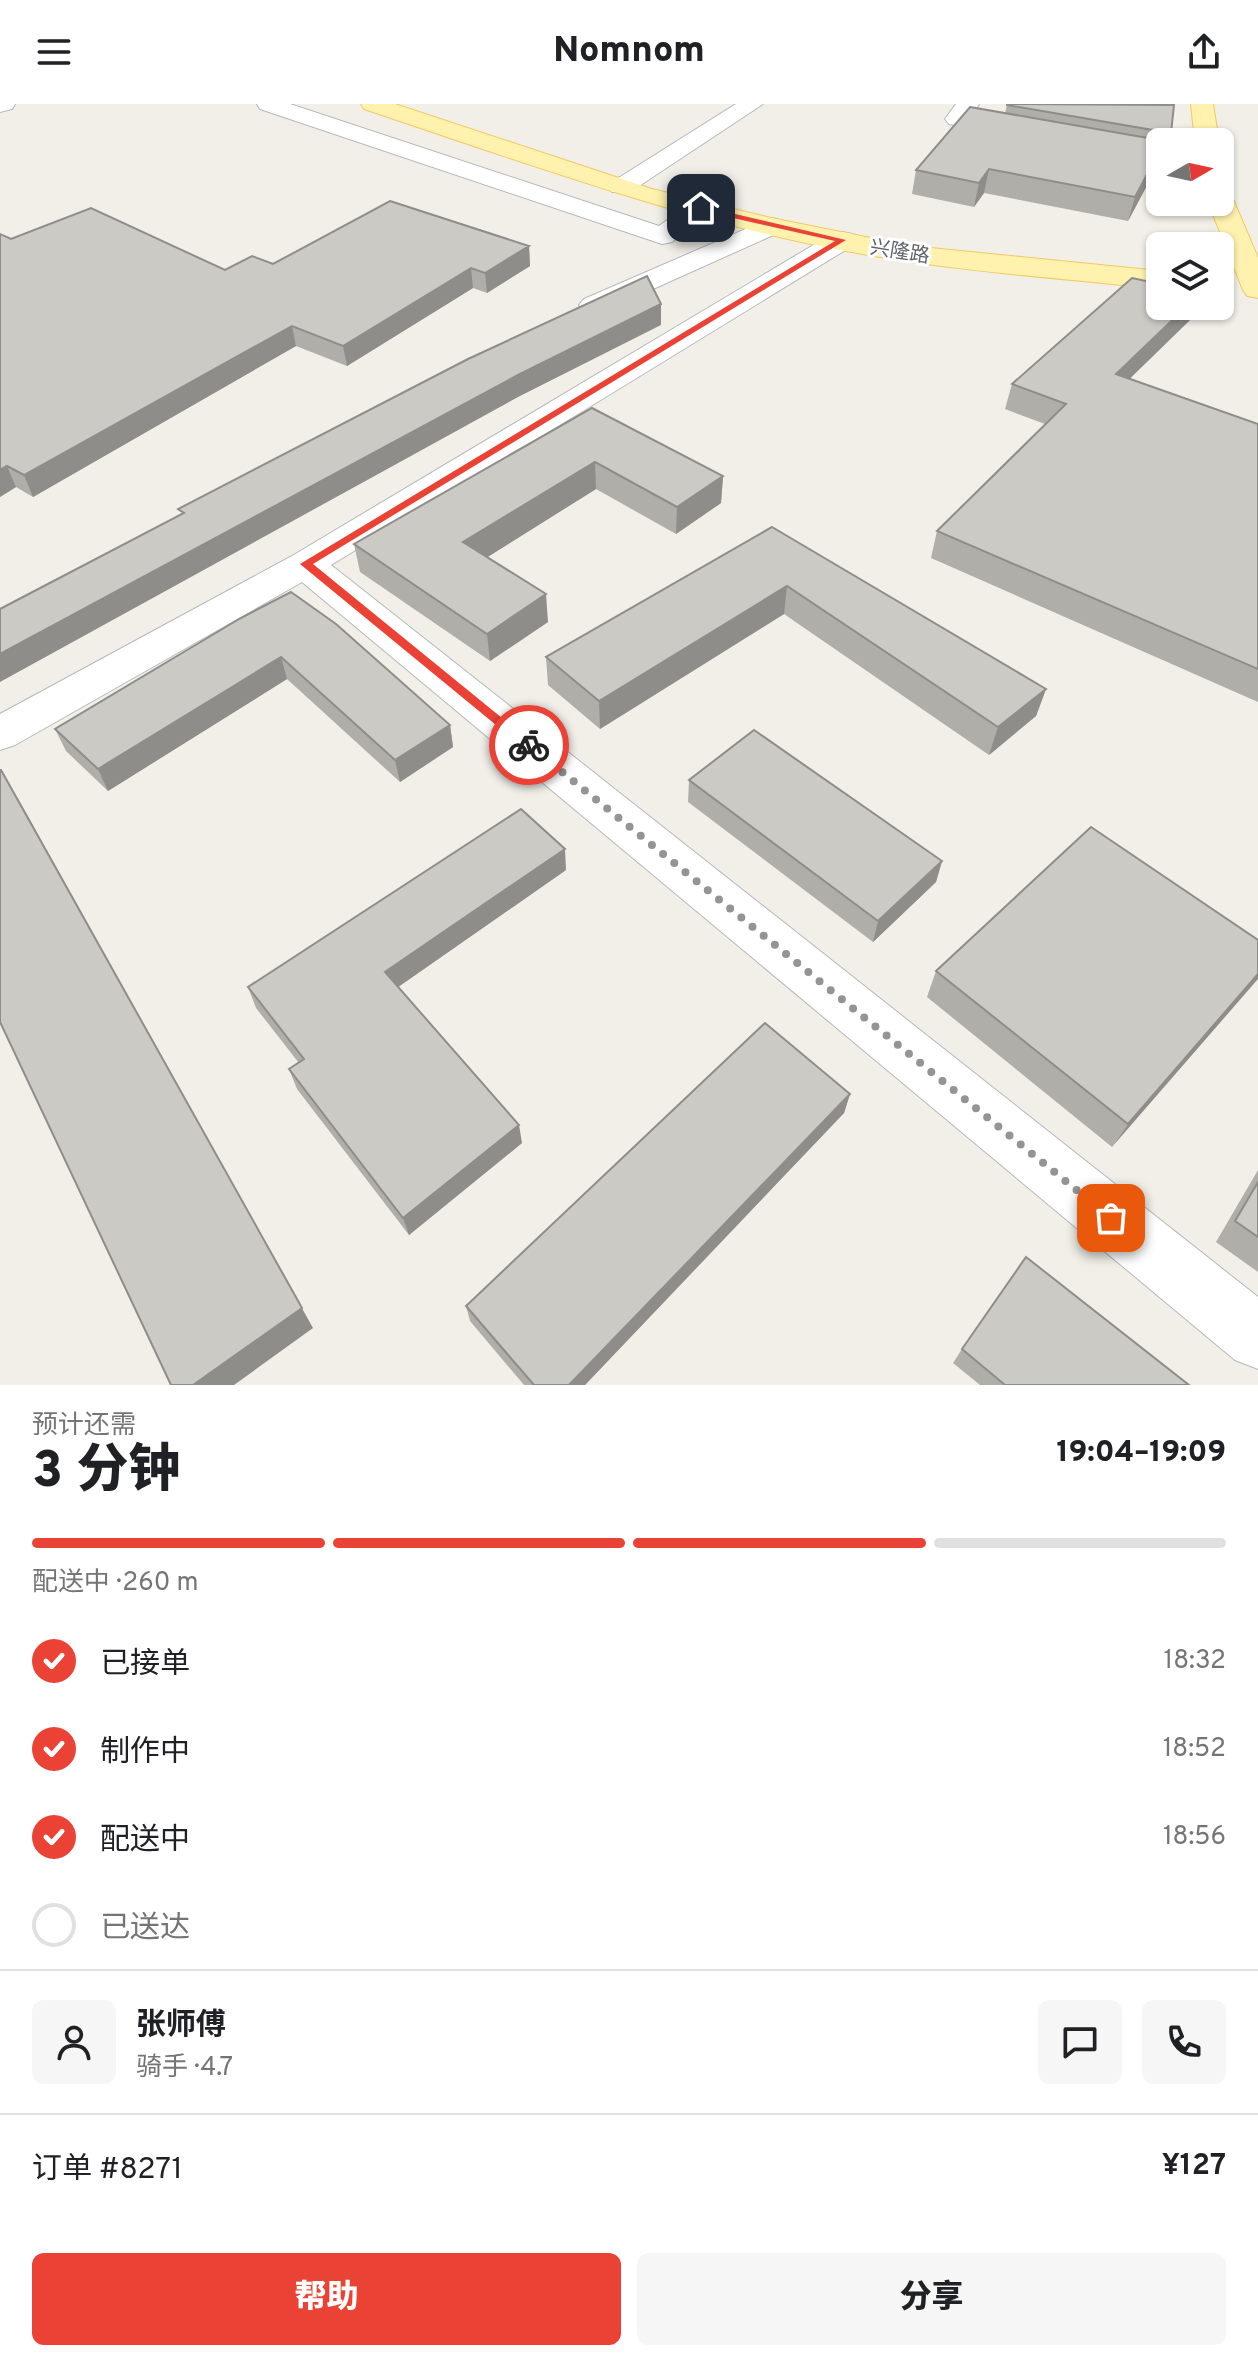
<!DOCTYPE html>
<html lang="zh">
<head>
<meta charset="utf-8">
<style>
  :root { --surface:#fff; --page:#f6f6f6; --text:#202124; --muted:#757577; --line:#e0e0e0; --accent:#ea4335 }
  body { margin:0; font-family:Overpass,"Noto Sans SC",sans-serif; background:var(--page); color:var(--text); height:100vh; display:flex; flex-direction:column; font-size:30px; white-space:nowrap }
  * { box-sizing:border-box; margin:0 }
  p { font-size:26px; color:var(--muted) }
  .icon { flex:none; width:44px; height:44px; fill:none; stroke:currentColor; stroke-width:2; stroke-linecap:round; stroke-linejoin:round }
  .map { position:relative; height:1281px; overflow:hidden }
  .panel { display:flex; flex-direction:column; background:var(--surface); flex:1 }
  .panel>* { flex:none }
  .needle { width:52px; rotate:81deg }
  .tools { position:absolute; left:1146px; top:24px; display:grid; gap:16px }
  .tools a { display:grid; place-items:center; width:88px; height:88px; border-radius:12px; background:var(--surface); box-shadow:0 2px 6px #0004; font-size:40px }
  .pin { position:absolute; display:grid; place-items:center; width:68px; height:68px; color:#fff; margin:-34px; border-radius:16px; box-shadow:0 4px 12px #0006 }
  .courier { position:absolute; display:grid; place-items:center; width:80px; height:80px; margin:-40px; border:6px solid #ea4335; border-radius:50%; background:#fff; color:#222; box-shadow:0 2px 10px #0007 }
  .overview em { font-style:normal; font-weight:800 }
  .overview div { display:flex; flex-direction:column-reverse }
  .overview { display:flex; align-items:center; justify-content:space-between; height:136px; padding:0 32px }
  h1 { font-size:52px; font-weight:800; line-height:60px }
  .bar { display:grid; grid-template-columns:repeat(4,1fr); gap:12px 8px; align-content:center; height:96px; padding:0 32px }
  .bar i { height:10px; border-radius:6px; background:var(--line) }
  .bar .on { background:var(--accent) }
  .bar p { grid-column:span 4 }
  .line { display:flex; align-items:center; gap:20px; padding:0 32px; border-top:2px solid var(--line) }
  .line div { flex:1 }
  .round { display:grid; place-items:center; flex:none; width:84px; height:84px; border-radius:12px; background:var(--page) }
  ol { padding:0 32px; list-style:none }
  li { display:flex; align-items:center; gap:24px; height:88px }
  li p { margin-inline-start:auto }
  li .icon { padding:8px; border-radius:50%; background:var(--accent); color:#fff; stroke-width:4 }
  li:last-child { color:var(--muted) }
  li i { width:44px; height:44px; border:4px solid var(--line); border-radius:50% }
  .cta { display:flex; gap:16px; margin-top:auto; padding:16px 32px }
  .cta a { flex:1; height:92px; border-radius:12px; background:var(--accent); color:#fff; font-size:32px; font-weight:800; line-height:92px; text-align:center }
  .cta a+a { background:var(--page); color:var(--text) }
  header { display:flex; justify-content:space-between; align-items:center; height:104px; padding:0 32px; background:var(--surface); font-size:36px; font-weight:800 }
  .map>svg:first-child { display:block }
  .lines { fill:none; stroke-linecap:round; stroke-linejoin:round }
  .minor-casing { stroke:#b5b8bc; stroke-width:2 }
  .major-casing { stroke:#f2c960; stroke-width:2 }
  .minor { fill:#fff; fill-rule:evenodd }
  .major { fill:#fff2af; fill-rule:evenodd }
  .wall { fill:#afaea9 }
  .shaded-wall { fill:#8f8d8a }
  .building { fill:#cccac5; stroke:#8f8d8a; stroke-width:2 }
  .route { fill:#ea4335 }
  .done { stroke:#929495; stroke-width:8; stroke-dasharray:0 14.4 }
  .labels { text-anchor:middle; stroke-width:6; stroke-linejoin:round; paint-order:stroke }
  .far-street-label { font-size:20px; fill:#5f6368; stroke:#fff }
</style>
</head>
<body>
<header><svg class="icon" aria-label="menu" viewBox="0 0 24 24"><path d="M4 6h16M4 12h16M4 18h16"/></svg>Nomnom<svg class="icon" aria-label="share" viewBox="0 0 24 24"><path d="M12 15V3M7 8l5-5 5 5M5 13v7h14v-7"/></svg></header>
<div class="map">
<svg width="1258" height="1281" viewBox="0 0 1258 1281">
  <rect width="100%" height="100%" fill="#f1efe8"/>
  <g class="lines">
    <defs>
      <path id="minor" d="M 0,0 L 15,0 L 12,5 L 0,8 Z
        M 257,0 L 290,0 L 659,122 L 692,98 L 710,98 L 714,104 L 672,138 L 662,140 L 260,5 Z
        M 736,0 L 763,0 L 630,88 L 612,88 L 608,83 L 612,78 Z
        M 956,0 L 979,0 L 972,11 L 1027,21 L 1031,26 L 1027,31 L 1019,33 L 949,20 L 945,15 Z
        M 771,114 L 780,116 L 784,122 L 780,128 L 604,207 L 594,210 L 584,207 L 579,201 L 584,195 Z
        M 842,128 L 852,130 L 856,136 L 852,142 L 331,461 L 1258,1193 L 1258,1265 L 1235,1256 L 302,478 L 15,641 L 0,646 L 0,610 L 292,452 L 832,130 Z"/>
      <path id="major" d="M 361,0 L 395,0 L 652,85 L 771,114 L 911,142 L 1160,167 L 1160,185 C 1078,176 994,170 913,158 C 724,132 544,65 364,5 Z
        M 1191,0 L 1213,0 L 1219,38 L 1195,38 Z
        M 1220,87 L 1229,90 L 1233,95 L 1258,154 L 1258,194 L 1247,192 L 1243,186 L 1208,98 L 1220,98 Z"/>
    </defs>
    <!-- minor casing -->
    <use href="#minor" class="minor-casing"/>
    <!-- major casing -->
    <use href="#major" class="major-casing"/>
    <!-- minor -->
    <use href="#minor" class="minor"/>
    <!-- major -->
    <use href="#major" class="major"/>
  </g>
  <!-- wall -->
  <path class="wall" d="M 1007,0 L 1171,29 L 1168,38 L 1160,38 L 1158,61 L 1128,117 L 984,89 L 974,103 L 912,90 L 916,66 L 1005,10 Z
    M 0,130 L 11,135 L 225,166 L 273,160 L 529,142 L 530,162 L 487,189 L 473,184 L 347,262 L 296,242 L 33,393 L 16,383 L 0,393 Z
    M 1191,215 L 1129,275 L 1258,320 L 1258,598 L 931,454 L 937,427 L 1045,320 L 1005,305 L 1012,280 Z
    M 592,304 L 723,372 L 721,399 L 676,430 L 596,385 L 487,453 L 548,518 L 490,557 L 360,468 L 354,440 Z
    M 772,423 L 1046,585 L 1036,612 L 989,651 L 784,510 L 600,625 L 548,581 L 546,553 Z
    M 239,515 L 450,621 L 453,643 L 400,678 L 287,575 L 108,687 L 66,647 L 55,625 Z
    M 689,676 L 942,757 L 936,778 L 873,838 L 688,698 Z
    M 566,766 L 398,883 L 522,1039 L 409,1131 L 297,985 L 289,965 L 299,959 L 256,904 L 248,883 Z
    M 1258,836 L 1112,1043 L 927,893 L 936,867 Z
    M 850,990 L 844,1009 L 585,1281 L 524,1281 L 470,1217 L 466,1202 Z
    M 1258,1066 L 1258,1168 L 1216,1138 Z
    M 962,1245 L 1189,1281 L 980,1281 L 953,1259 Z"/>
  <!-- shaded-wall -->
  <path class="shaded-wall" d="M 1160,46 L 1160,53 L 1158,61 L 1128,117 L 1135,93 Z
    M 989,65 L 984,89 L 974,103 L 979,79 Z
    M 529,142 L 530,162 L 487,189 L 485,169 Z
    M 471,164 L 473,184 L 347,262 L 343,242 Z
    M 661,200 L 661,221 L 520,292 L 0,578 L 0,550 L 518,271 Z
    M 1187,202 L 1196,202 L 1191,215 L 1108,296 L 1116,270 Z
    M 292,222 L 296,242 L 33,393 L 24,371 Z
    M 595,358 L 596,385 L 467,466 L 463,438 Z
    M 7,362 L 16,383 L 0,393 L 0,366 Z
    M 723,372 L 721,399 L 676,430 L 677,403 Z
    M 787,482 L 784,510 L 600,625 L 599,597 Z
    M 546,490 L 548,518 L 490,557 L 487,530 Z
    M 281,553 L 287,575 L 108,687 L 98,665 Z
    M 1046,585 L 1036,612 L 989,651 L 998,623 Z
    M 450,621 L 453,643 L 400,678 L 395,656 Z
    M 17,693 L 313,1224 L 234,1281 L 193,1281 Z
    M 565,745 L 566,766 L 391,888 L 385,868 Z
    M 942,757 L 936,778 L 873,838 L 878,817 Z
    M 1258,870 L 1258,875 L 1112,1043 L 1128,1020 Z
    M 850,990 L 844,1009 L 585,1281 L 569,1281 Z
    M 519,1021 L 522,1039 L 409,1131 L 403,1114 Z"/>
  <!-- building -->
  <path class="building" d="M 1007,0 L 1174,1 L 1171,29 L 1167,38 L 1164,28 L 1007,1 Z
    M 970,3 L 1165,37 L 1160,38 L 1160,46 L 1135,93 L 989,65 L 979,79 L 916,66 Z
    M 390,97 L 529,142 L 485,169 L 471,164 L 343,242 L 292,222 L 24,371 L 7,362 L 0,366 L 0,130 L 11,135 L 91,104 L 225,166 L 252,152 L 273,160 Z
    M 647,172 L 661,200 L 518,271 L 0,550 L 0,505 L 184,409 L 178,405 L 468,255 Z
    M 1132,174 L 1160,180 L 1160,202 L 1187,202 L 1116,270 L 1258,320 L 1258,565 L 937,427 L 1066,300 L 1012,280 Z
    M 592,304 L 723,372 L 677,403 L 595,358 L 463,438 L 546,490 L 487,530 L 354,440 Z
    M 772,423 L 1046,585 L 998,623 L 787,482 L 599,597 L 546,553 Z
    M 291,488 L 336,520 L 450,621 L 395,656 L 281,553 L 98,665 L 55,625 L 239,515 Z
    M 754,626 L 942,757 L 878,817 L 689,676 Z
    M 0,666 L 1,666 L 302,1204 L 193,1281 L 171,1281 L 0,918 Z
    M 521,705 L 565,745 L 385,868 L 519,1021 L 403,1114 L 289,965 L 304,955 L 248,883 Z
    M 1091,723 L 1258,836 L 1258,870 L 1128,1020 L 936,867 Z
    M 765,919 L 850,990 L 569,1281 L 534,1281 L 466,1202 Z
    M 1258,1078 L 1258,1133 L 1235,1117 Z
    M 1026,1153 L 1189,1281 L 1005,1281 L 962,1245 Z"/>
  <!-- route -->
  <path class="route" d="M 701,102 L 846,136 L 313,460 L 535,641 L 533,644 L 524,644 L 300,460 L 835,137 L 698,106 Z"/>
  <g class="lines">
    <!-- done -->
    <path class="done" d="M 529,641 L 1111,1114"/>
  </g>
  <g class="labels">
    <!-- far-street labels -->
    <g class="far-street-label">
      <text transform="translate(900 147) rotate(9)" y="7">兴隆路</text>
    </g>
  </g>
</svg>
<div class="tools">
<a><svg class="needle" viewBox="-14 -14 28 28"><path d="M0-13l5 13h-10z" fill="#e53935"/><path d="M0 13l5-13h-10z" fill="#757577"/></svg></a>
<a><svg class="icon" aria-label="layers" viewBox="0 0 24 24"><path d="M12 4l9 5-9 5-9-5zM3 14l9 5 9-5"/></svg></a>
</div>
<div class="pin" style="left:1111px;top:1114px;background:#ea580c"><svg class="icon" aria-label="bag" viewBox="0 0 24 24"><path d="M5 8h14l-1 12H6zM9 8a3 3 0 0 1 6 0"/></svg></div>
<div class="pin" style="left:701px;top:104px;background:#1f2937"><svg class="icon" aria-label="home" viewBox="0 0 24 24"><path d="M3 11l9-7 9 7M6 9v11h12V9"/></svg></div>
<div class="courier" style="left:529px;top:641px"><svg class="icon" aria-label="bike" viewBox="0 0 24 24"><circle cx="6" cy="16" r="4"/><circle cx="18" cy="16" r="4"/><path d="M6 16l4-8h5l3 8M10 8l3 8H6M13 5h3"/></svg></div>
</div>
<section class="panel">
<div class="overview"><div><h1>3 分钟</h1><p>预计还需</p></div><em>19:04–19:09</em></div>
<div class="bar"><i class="on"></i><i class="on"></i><i class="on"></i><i></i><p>配送中 · 260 m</p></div>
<ol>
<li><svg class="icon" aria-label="check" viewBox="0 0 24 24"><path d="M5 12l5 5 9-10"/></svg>已接单<p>18:32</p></li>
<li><svg class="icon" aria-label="check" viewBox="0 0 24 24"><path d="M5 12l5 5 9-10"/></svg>制作中<p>18:52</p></li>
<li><svg class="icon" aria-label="check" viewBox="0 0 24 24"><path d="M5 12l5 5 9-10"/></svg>配送中<p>18:56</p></li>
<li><i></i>已送达</li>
</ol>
<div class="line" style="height:144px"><a class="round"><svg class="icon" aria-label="person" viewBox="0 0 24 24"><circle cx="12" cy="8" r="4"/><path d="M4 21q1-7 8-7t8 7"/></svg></a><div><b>张师傅</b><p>骑手 · 4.7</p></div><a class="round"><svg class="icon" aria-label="chat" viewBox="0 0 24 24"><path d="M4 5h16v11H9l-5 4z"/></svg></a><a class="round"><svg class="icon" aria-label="phone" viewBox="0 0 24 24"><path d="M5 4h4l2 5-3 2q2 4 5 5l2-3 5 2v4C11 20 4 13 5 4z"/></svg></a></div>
<div class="line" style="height:104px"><div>订单 #8271</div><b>¥127</b></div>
<div class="cta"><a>帮助</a><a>分享</a></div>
</section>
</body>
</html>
